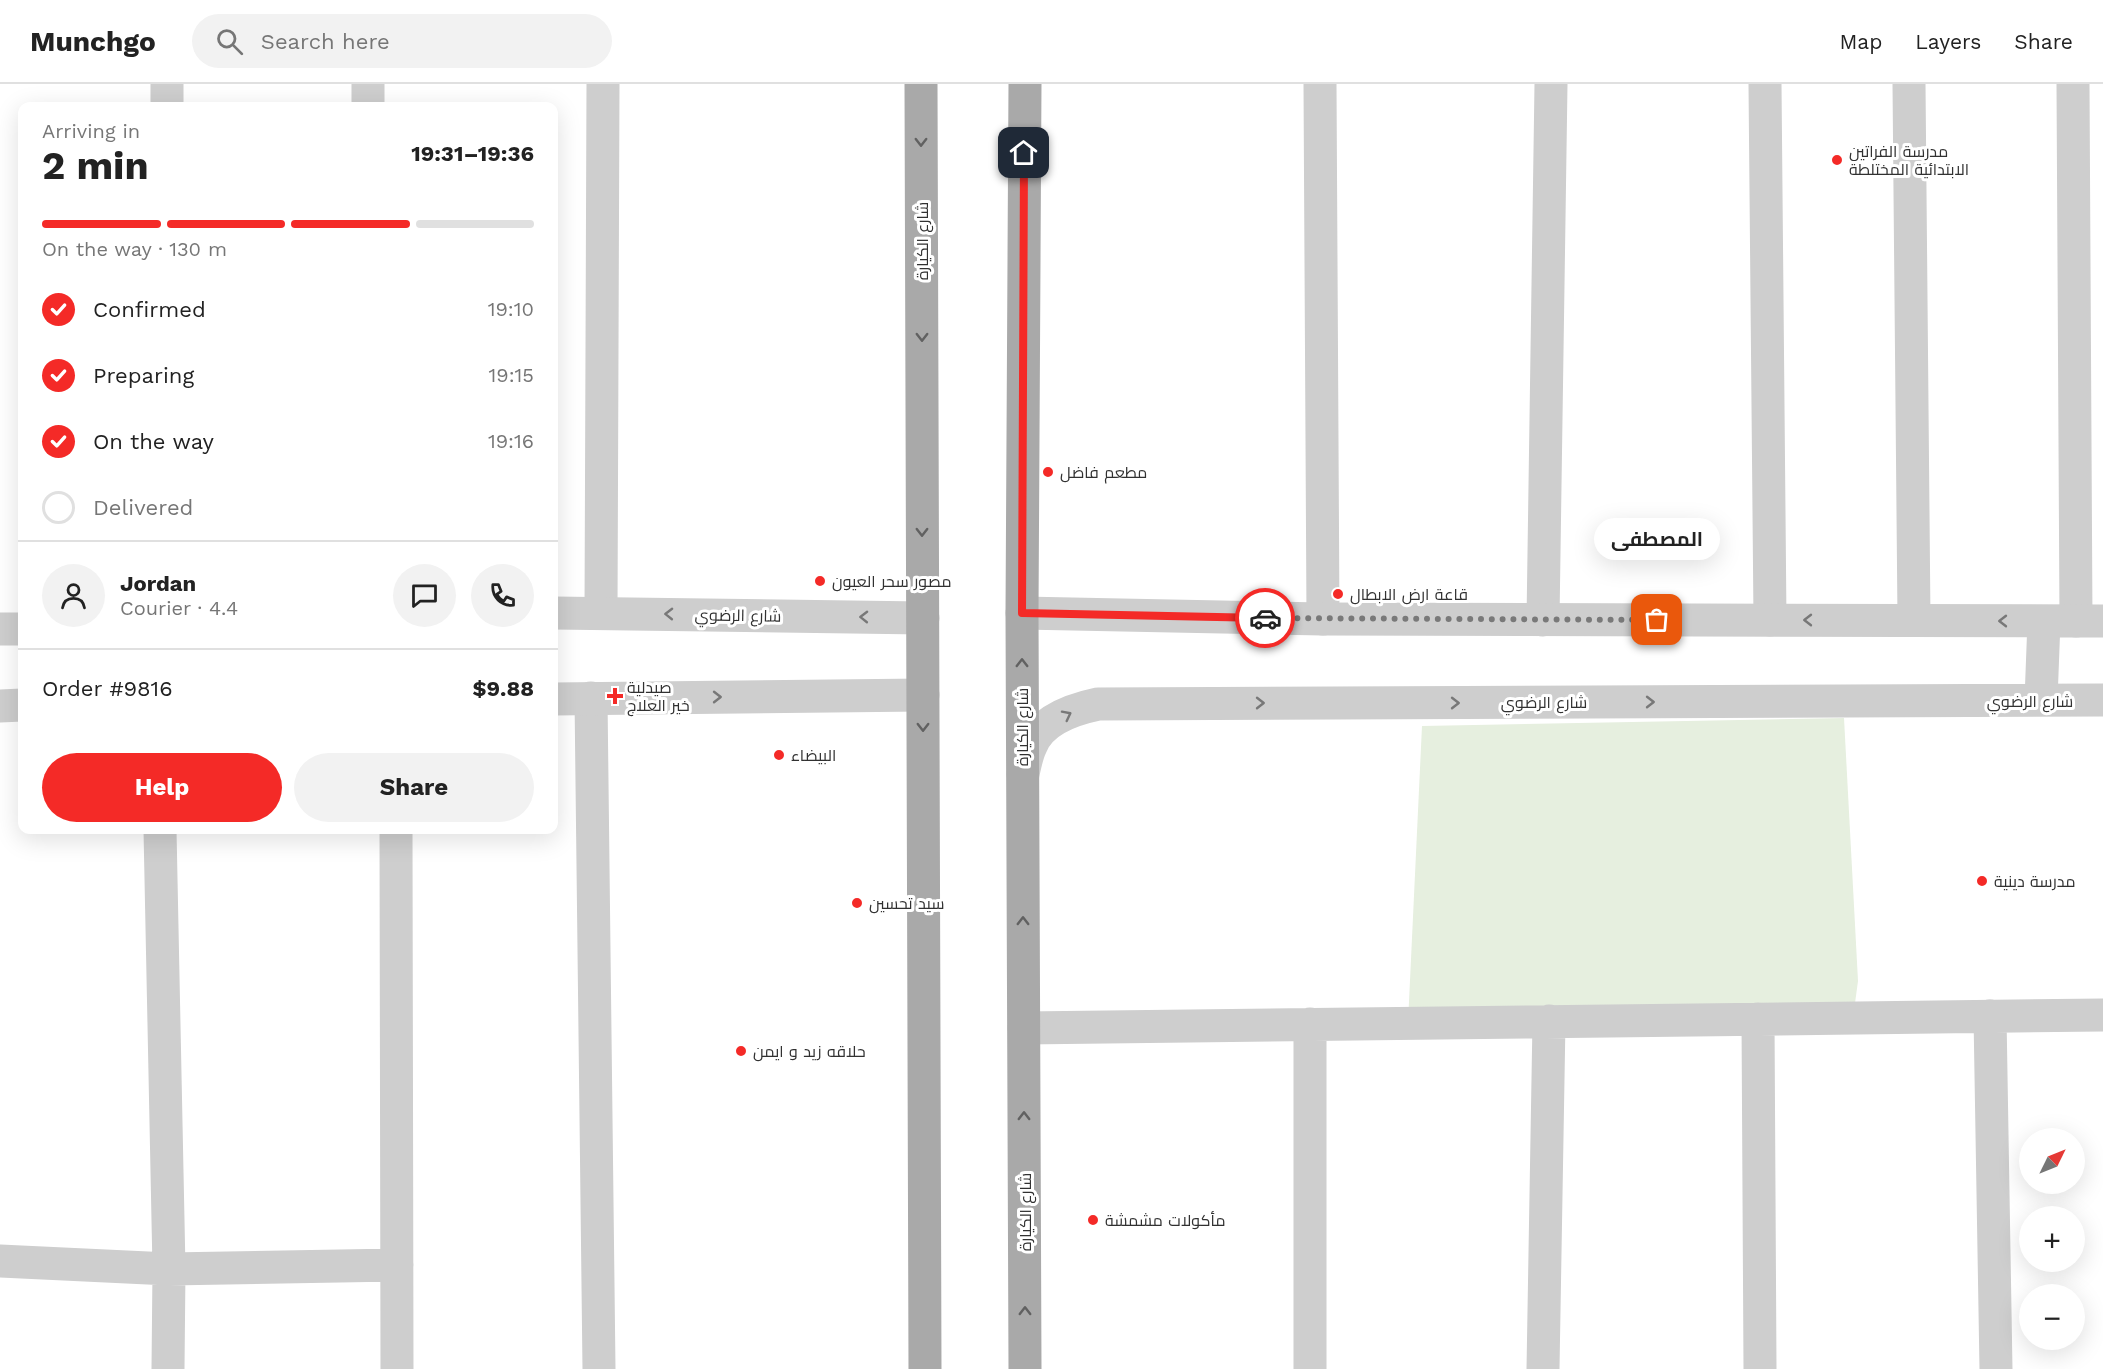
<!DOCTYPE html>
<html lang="en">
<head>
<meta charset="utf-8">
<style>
  :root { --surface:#fff; --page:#f2f2f2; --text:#222; --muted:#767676; --line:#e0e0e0; --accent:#f42a27 }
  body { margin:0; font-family:"Work Sans",Cairo,sans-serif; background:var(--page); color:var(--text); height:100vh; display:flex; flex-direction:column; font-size:22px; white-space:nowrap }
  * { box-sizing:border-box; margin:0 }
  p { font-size:20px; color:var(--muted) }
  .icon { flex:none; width:33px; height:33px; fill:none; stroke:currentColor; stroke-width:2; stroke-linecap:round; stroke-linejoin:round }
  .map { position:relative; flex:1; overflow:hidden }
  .sheet { position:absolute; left:18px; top:18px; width:540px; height:732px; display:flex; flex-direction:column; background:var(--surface); border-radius:12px; box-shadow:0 6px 24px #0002 }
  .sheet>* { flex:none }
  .needle { width:39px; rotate:47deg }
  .controls { position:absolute; left:2019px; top:1044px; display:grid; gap:12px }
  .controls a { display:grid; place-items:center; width:66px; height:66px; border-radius:50%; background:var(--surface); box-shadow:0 6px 24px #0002; font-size:30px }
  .pin { position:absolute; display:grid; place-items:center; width:51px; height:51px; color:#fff; margin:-26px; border-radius:12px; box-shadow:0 3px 9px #0006 }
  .courier { position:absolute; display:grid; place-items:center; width:60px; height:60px; margin:-30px; border:4px solid #f42a27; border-radius:50%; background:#fff; color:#222; box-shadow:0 2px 8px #0007 }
  .bubble { position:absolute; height:42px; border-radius:21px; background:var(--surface); box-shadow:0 6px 24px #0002; font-size:20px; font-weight:700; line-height:42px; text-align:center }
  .summary em { font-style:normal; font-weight:700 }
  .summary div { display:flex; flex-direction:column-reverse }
  .summary { display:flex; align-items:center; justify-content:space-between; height:102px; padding:0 24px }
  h1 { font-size:39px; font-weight:700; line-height:45px }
  .bar { display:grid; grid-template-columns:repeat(4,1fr); gap:9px 6px; align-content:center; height:72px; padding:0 24px }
  .bar i { height:8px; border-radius:4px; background:var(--line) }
  .bar .active { background:var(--accent) }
  .bar p { grid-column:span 4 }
  .line { display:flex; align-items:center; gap:15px; padding:0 24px; border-top:2px solid var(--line) }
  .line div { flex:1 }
  .round { display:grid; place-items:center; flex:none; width:63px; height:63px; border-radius:32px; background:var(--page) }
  ol { padding:0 24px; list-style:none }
  li { display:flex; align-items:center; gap:18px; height:66px }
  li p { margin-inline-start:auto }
  li .icon { padding:6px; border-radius:50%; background:var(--accent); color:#fff; stroke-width:4 }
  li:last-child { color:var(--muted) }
  li i { width:33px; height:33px; border:3px solid var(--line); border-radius:50% }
  .action { display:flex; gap:12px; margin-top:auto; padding:12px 24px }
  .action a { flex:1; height:69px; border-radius:36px; background:var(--accent); color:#fff; font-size:24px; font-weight:700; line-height:69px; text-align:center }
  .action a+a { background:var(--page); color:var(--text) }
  header { display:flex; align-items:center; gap:36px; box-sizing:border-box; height:84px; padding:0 30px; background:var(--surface); border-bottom:2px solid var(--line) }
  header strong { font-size:28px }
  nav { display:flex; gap:33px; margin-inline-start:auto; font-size:21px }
  .search { width:420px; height:54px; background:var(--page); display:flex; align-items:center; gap:15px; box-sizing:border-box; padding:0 21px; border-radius:33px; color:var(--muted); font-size:22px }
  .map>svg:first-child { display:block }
  .green { fill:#e6efdf }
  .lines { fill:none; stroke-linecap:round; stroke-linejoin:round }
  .minor { stroke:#cecece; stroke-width:33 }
  .tertiary { stroke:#cecece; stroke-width:33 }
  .primary { stroke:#a9a9a9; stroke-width:33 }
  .oneway { stroke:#616161 }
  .oneway2 { stroke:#787878 }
  .done { stroke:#797979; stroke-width:6; stroke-dasharray:0 10.8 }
  .route { stroke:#f42a27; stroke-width:8 }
  .poi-dot { fill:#f42a27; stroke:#fff; stroke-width:2 }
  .labels { text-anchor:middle; stroke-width:6; stroke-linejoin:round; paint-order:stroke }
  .poi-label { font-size:16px; fill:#313131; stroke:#fff; text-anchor:start }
  .street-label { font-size:16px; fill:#313131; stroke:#fff }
</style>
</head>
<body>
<header>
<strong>Munchgo</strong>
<div class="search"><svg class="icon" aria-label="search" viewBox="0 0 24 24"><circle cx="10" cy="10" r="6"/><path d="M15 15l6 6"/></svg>Search here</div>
<nav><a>Map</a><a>Layers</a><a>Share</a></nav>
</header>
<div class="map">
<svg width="2103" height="1285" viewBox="0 0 2103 1285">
  <rect width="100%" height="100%" fill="#fff"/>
  <!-- green -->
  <path class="green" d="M 1844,634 L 1858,897 L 1853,934 L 1408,939 L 1422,642 Z"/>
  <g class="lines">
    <!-- minor -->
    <path class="minor" d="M 1320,0 L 1323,535
      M 1765,0 L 1770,536
      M 1909,0 L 1914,536
      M 2073,0 L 2076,537
      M 167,22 L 167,0
      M 368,22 L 368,0
      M 601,529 L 603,0
      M 1543,536 L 1551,0
      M 591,614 L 599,1285
      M 160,746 L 169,1185 L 168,1285
      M 396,746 L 397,1285
      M 1990,932 L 1996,1285
      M 1758,935 L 1760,1285
      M 1310,940 L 1310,1285
      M 1024,944 L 2103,931
      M 0,1177 L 169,1185 L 397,1181
      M 1543,1285 L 1549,937"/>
    <!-- tertiary -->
    <path class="tertiary" d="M 554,529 L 923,534
      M 1022,529 L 1323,535 L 2103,537
      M 0,545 L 22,545
      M 554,615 L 923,611
      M 2041,616 L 2044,537
      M 0,622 L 22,621
      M 1023,690 C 1025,681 1027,670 1031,662 C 1041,636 1074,625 1098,620 L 2103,616"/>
    <!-- primary -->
    <path class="primary" d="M 921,0 L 925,1285
      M 1025,0 L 1022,529 L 1025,1285"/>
  </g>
  <!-- one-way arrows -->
  <defs><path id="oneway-chevron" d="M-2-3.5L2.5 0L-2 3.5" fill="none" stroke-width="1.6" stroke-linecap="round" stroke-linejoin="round" transform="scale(1.5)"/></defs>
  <g class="oneway">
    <use href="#oneway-chevron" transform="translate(921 58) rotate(90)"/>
    <use href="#oneway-chevron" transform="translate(922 253) rotate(90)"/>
    <use href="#oneway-chevron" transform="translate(922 448) rotate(90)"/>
    <use href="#oneway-chevron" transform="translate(1022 579) rotate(-90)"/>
    <use href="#oneway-chevron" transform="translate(923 643) rotate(90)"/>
    <use href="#oneway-chevron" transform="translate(1023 837) rotate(-90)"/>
    <use href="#oneway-chevron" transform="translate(1024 1032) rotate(-90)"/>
    <use href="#oneway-chevron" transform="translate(1025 1227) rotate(-90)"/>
  </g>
  <g class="oneway2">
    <use href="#oneway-chevron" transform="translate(669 530) rotate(-179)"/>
    <use href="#oneway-chevron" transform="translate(864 533) rotate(-179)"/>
    <use href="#oneway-chevron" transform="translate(1808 536) rotate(-180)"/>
    <use href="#oneway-chevron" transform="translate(2003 537) rotate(-180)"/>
    <use href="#oneway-chevron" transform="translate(717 613)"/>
    <use href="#oneway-chevron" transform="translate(1650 618)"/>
    <use href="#oneway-chevron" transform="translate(1260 619)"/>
    <use href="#oneway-chevron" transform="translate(1455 619)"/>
    <use href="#oneway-chevron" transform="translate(1067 631) rotate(-27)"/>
  </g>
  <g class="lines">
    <!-- done -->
    <path class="done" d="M 1265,534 L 1657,536"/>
    <!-- route -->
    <path class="route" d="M 1024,69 L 1022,529 L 1265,534"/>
  </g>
  <!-- markers -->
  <g class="poi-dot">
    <circle cx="1837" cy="76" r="6"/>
    <circle cx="1048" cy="388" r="6"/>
    <circle cx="820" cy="497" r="6"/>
    <circle cx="1338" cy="510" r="6"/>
    <path d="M612 603h6v6h6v6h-6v6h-6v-6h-6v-6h6z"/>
    <circle cx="779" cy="671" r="6"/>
    <circle cx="1982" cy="797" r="6"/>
    <circle cx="857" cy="819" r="6"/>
    <circle cx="741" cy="967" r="6"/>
    <circle cx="1093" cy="1136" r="6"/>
  </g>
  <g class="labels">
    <!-- poi labels -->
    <g class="poi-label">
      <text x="1849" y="73">مدرسة الفراتين<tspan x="1849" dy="18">الابتدائية المختلطة</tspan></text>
      <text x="1060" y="394">مطعم فاضل</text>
      <text x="832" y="503">مصور سحر العيون</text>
      <text x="1350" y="516">قاعة ارض الابطال</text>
      <text x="627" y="609">صيدلية<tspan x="627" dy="18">خير العلاج</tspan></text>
      <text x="791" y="677">البيضاء</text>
      <text x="1994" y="803">مدرسة دينية</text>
      <text x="869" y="825">سيد تحسين</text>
      <text x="753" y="973">حلاقه زيد و ايمن</text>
      <text x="1105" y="1142">مأكولات مشمشة</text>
    </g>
    <!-- street labels -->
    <g class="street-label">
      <text transform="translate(922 157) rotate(-90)" y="6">شارع الكيارة</text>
      <text transform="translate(738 531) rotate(1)" y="6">شارع الرضوي</text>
      <text x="2030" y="623">شارع الرضوي</text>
      <text x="1544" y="624">شارع الرضوي</text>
      <text transform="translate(1022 643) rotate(-90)" y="6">شارع الكيارة</text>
      <text transform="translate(1025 1128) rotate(-90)" y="6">شارع الكيارة</text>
    </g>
  </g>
</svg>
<div class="controls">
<a><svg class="needle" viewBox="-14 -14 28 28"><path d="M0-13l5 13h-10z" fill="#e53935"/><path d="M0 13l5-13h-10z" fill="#767676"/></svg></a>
<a>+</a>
<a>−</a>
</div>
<div class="pin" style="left:1657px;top:536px;background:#ea580c"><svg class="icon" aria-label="bag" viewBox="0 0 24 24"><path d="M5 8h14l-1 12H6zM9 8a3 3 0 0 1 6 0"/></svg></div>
<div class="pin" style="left:1024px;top:69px;background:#1f2937"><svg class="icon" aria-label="home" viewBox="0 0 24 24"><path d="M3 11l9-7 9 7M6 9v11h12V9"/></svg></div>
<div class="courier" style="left:1265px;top:534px"><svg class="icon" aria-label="car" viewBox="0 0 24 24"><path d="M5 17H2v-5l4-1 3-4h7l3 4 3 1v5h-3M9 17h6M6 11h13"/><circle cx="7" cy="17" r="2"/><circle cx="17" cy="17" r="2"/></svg></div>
<div class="bubble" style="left:1594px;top:434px;width:126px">المصطفى</div>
<section class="sheet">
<div class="summary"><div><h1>2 min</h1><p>Arriving in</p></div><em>19:31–19:36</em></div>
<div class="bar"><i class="active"></i><i class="active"></i><i class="active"></i><i></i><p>On the way · 130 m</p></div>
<ol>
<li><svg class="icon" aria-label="check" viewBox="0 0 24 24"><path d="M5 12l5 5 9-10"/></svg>Confirmed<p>19:10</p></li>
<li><svg class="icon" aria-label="check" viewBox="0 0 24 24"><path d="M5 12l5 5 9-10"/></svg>Preparing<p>19:15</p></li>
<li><svg class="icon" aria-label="check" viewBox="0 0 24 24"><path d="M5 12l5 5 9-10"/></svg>On the way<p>19:16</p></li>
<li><i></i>Delivered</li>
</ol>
<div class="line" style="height:108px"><a class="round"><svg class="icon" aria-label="person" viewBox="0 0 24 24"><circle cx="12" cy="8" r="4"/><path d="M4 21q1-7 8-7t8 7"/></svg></a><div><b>Jordan</b><p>Courier · 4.4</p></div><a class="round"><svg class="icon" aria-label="chat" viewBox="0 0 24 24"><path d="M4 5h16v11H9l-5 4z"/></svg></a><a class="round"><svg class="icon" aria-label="phone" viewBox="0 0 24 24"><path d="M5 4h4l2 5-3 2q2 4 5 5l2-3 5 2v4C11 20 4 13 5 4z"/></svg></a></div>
<div class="line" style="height:78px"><div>Order #9816</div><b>$9.88</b></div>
<div class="action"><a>Help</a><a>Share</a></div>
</section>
</div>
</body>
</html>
